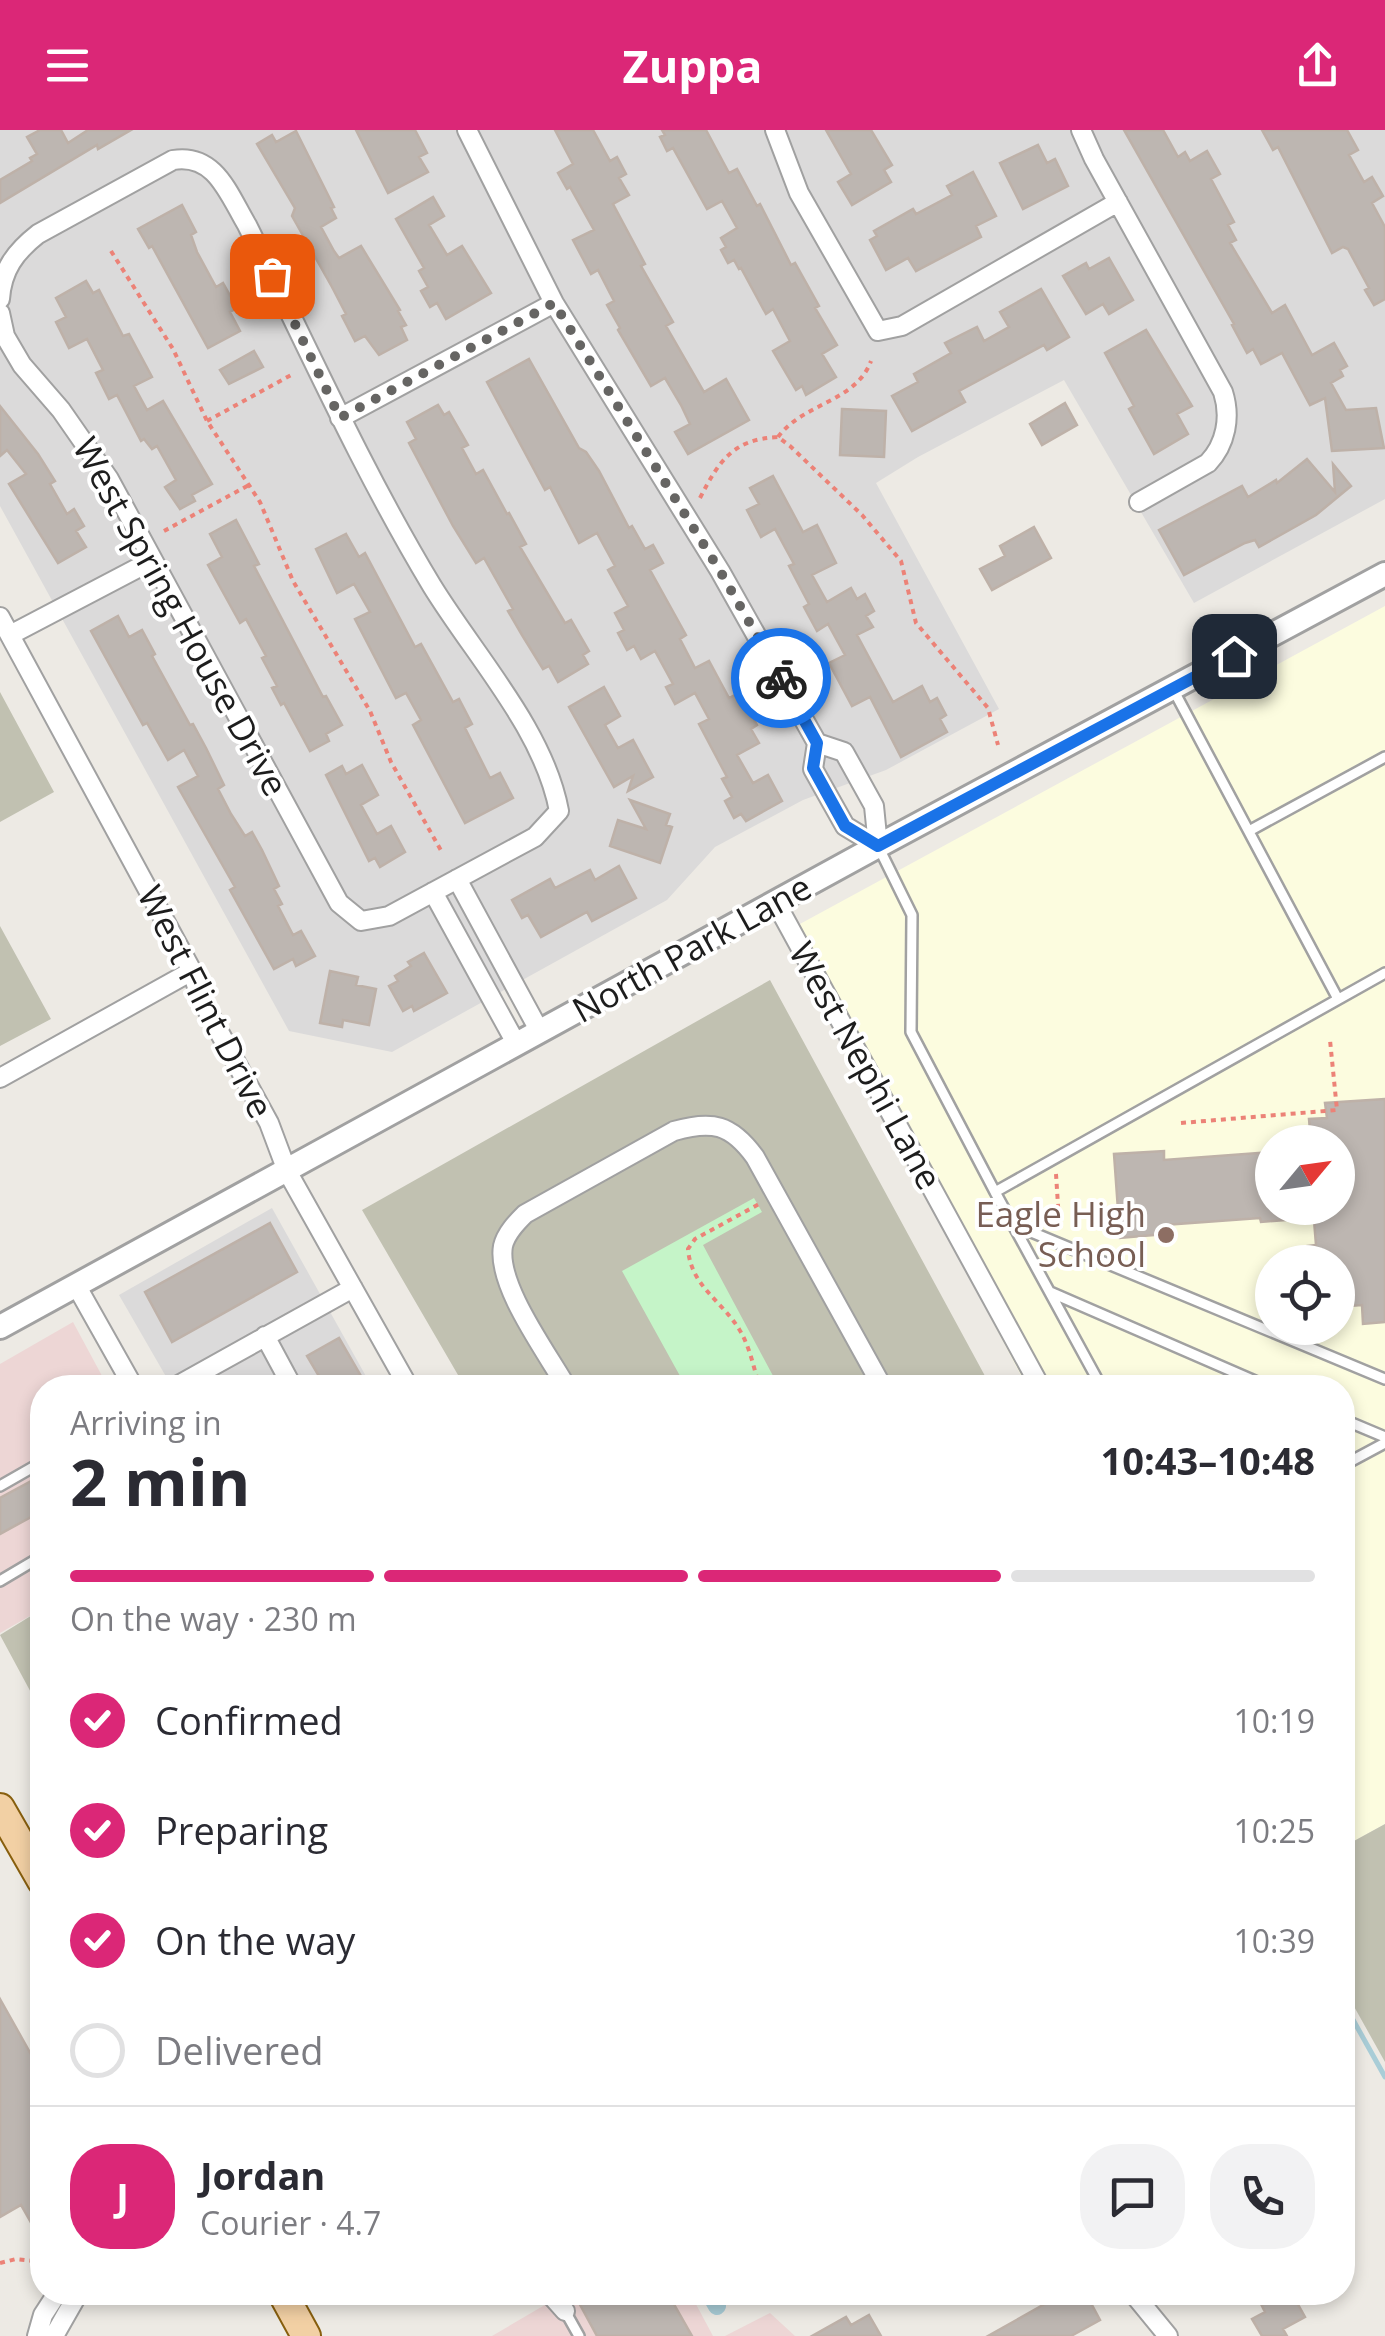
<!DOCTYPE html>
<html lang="en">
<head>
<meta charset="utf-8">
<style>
  :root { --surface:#fff; --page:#f2f2f3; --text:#2b2b33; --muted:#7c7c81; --line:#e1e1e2; --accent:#db2777 }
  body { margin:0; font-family:"Open Sans",sans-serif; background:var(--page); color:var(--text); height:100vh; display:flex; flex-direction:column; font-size:38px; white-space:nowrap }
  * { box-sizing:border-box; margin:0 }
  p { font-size:32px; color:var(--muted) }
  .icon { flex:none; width:55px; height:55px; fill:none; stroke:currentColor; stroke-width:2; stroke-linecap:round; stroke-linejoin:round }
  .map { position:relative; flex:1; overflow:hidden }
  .drawer { position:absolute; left:30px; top:1245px; width:1325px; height:930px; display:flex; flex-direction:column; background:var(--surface); border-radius:40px; box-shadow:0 5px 15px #0003 }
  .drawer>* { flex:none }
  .needle { width:65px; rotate:61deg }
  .fabs { position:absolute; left:1255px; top:995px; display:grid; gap:20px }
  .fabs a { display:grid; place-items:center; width:100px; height:100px; border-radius:50%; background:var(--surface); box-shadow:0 5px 15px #0003; font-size:50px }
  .pin { position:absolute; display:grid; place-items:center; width:85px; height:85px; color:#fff; margin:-42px; border-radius:20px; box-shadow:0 5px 15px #0006 }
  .courier { position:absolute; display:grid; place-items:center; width:100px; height:100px; margin:-50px; border:8px solid #1a73e8; border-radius:50%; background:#fff; color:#222; box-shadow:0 2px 12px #0007 }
  .headline em { font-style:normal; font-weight:700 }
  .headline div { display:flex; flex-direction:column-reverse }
  .headline { display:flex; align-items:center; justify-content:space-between; height:170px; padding:0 40px }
  h1 { font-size:65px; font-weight:700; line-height:75px }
  .bar { display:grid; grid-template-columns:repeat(4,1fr); gap:15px 10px; align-content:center; height:120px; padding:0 40px }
  .bar i { height:12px; border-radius:8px; background:var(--line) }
  .bar .active { background:var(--accent) }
  .bar p { grid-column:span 4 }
  .line { display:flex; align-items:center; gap:25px; padding:0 40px; border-top:2px solid var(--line) }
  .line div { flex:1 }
  .round { display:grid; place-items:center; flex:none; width:105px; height:105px; border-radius:40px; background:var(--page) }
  ol { padding:0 40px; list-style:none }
  li { display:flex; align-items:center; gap:30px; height:110px }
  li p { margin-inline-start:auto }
  li .icon { padding:10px; border-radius:50%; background:var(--accent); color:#fff; stroke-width:4 }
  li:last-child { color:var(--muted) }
  li i { width:55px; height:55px; border:5px solid var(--line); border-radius:50% }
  header { display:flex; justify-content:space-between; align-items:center; height:130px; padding:0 40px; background:var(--accent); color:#fff; font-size:45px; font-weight:700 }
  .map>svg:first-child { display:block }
  .residential { fill:#dbdada }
  .commercial { fill:#edd6d5 }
  .education { fill:#fcfcdf; fill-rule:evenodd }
  .construction { fill:#c1c1b1 }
  .park { fill:#c5f4c8 }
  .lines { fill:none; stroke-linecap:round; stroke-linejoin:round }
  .stream { stroke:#a9cdd7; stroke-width:5 }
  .canal { stroke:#a9cdd7; stroke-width:18 }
  .building { fill:#bdb6b1; stroke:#beb1a8; stroke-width:2.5 }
  .service-casing { stroke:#a1a1a1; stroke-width:14 }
  .minor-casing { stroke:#a1a1a1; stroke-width:22 }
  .tertiary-casing { stroke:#a1a1a1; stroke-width:28 }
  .primary-casing { stroke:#885f0e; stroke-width:32 }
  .path { stroke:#ec8277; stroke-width:4; stroke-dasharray:5 5; stroke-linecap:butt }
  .service { stroke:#fff; stroke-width:9 }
  .minor { stroke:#fff; stroke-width:18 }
  .tertiary { stroke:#fff; stroke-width:22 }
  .primary { stroke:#f2d0a4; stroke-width:28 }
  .done { stroke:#666563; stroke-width:10; stroke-dasharray:0 18 }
  .route { stroke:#1a73e8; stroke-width:12 }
  .education-dot { fill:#8d6e63; stroke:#fff; stroke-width:4 }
  .labels { text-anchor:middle; stroke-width:8; stroke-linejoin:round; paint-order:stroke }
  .street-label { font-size:35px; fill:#1d1d1d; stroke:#fff }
  .education-label { font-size:35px; fill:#785e54; stroke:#fff; text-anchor:end }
</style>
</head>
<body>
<header><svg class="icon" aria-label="menu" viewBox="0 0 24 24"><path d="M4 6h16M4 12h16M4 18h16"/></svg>Zuppa<svg class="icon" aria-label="share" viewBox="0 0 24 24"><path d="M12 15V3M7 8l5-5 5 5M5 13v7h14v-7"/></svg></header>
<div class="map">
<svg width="1385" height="2206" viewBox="0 0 1385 2206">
  <rect width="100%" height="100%" fill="#edeae4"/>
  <!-- residential -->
  <path class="residential" d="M 0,0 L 1385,0 L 1385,369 L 1194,473 L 1064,250 L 918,327 L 876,353 L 999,579 L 886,640 L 803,670 L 715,717 L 667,770 L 392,922 L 289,901 L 0,376 Z
    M 272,1078 L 372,1257 L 172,1257 L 119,1165 Z"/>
  <!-- commercial -->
  <path class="commercial" d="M 73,1192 L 108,1257 L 42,1258 L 42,1479 L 0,1503 L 0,1234 Z
    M 567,2162 L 690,2163 L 713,2206 L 492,2206 Z
    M 770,2183 L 795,2206 L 725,2206 Z"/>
  <!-- education -->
  <path class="education" d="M 1385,476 L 1385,1694 L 1343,1717 L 1342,1258 L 1027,1257 L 787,801 ZM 1272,1012 L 1338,1012 L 1338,1078 L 1272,1078 ZM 1272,1132 L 1338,1132 L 1338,1198 L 1272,1198 Z"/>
  <!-- construction -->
  <path class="construction" d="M 0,562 L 54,662 L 0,692 Z
    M 0,796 L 51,889 L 0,916 Z
    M 770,850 L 991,1257 L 465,1257 L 362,1080 Z
    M 42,1479 L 42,1583 L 0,1505 Z
    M 1385,1694 L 1385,1932 L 1342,1855 L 1343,1717 Z"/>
  <!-- park -->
  <path class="park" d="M 754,1068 L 762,1082 L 703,1115 L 779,1257 L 703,1257 L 697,1248 L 685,1255 L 622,1141 Z"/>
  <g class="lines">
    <!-- stream -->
    <path class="stream" d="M 1342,1870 L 1385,1947"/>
    <!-- canal -->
    <path class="canal" d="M 709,2162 L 717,2176"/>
  </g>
  <!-- building -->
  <path class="building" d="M 40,0 L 61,0 L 68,13 L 88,0 L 131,0 L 98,19 L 97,15 L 0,73 L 0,50 L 32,31 L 30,28 L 37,24 L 27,7 Z
    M 356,0 L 415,0 L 427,23 L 419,27 L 428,42 L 388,63 Z
    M 555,0 L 593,0 L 610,31 L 617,27 L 626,44 L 619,48 L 629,65 L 613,74 L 645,134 L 641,136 L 673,192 L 666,196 L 704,262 L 726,249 L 749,290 L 688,324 L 675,302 L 690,294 L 681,275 L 665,248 L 651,256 L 618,200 L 620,198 L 607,175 L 614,171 L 598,140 L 591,144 L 573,110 L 594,100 L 570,57 L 567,59 L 558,43 L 573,34 Z
    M 662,0 L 706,0 L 729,43 L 737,39 L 757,76 L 760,74 L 791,135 L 795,133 L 819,176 L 815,178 L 837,215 L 822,224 L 836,247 L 806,265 L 802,256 L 796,260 L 773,221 L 790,211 L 773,179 L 766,184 L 741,138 L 739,139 L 734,130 L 728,133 L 721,120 L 726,117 L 721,108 L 737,98 L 722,71 L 707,79 L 673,18 L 667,21 L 660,7 L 665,5 Z
    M 826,0 L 871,0 L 892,35 L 884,40 L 891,52 L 852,75 L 838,52 L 851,44 Z
    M 1124,0 L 1163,0 L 1178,27 L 1185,22 L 1190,31 L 1207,21 L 1220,44 L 1211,49 L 1234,92 L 1228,95 L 1236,110 L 1230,113 L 1272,183 L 1285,175 L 1312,225 L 1334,213 L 1347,236 L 1340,240 L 1343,246 L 1331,253 L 1346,280 L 1376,278 L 1384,318 L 1332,321 L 1325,268 L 1310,275 L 1282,223 L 1261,234 L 1253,219 L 1247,223 L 1232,195 L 1234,194 Z
    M 1262,0 L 1347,0 L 1358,20 L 1349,25 L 1364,52 L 1372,47 L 1383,66 L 1372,73 L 1385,97 L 1385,169 L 1374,175 L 1365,160 L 1369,158 L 1348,119 L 1343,117 L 1332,123 L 1278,17 L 1273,20 Z
    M 296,1 L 334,77 L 331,78 L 336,88 L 321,97 L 334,121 L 339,128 L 361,116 L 400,180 L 398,181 L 406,195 L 401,197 L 407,210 L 379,225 L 365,206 L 355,211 L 342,186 L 346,184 L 332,157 L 292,86 L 295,78 L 257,14 L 272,5 L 276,12 Z
    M 1038,15 L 1047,33 L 1055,29 L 1068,56 L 1023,79 L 1000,33 Z
    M 973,42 L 996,86 L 976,96 L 981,107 L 916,141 L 908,128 L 886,140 L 870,110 L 877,106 L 874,101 L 913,79 L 916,84 L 952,65 L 947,56 Z
    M 433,67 L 444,86 L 429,95 L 447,125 L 462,116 L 491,163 L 446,189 L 437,173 L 430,177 L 421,161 L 428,157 L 419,141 L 424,138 L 396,89 Z
    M 182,75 L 196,102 L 191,105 L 197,122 L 216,157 L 223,153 L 237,178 L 230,182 L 240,201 L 208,218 L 152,116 L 149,118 L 138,99 Z
    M 1109,128 L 1133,170 L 1109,184 L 1103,174 L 1086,184 L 1063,146 L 1086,133 L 1089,139 Z
    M 86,151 L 93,163 L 99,160 L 123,206 L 129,204 L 152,247 L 134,256 L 147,280 L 163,271 L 212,354 L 192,365 L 195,371 L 180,379 L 165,357 L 176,350 L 157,316 L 152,319 L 144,309 L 141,311 L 117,265 L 109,269 L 96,243 L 103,240 L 87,209 L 69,218 L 56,192 L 66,187 L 56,168 Z
    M 1041,159 L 1069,207 L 1047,220 L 1044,215 L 959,261 L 965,272 L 912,301 L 892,266 L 918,252 L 914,244 L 951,223 L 945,213 L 977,197 L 984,211 L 1009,197 L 1000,182 Z
    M 1146,200 L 1192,276 L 1177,284 L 1188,304 L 1154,324 L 1129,279 L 1134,276 L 1105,223 Z
    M 254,221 L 263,237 L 229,254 L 220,240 Z
    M 529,229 L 579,318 L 586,322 L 599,341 L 629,398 L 632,396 L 645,419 L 653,415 L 663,433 L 650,440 L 686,505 L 680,509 L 695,538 L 709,531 L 729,568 L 739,563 L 757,595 L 751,599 L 759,613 L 737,625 L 753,653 L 768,645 L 782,671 L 746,691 L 741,684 L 734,688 L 725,671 L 732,667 L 722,649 L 727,647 L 699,594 L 709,589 L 695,563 L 675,574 L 666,557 L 673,554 L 655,521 L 641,529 L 634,516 L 627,520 L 618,503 L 624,500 L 615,483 L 628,476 L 608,440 L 615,436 L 597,403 L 579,413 L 550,357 L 545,360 L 487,252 Z
    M 1065,273 L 1077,295 L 1042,315 L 1030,294 Z
    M 438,275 L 444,285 L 449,282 L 468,315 L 462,318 L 476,344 L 483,340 L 507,384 L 509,383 L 526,414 L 520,417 L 565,493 L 571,490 L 589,521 L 583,525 L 588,534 L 558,552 L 549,536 L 543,539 L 522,505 L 508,481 L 513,479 L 484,428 L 476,433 L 453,396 L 409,313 L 416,309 L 407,292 Z
    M 0,276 L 38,324 L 55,351 L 50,354 L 67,384 L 74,379 L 84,396 L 76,401 L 86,417 L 58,433 L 9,354 L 26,344 L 7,320 L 0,326 Z
    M 842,279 L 886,281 L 884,327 L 840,325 Z
    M 1307,329 L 1335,362 L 1333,334 L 1351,356 L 1316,385 L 1259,417 L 1255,410 L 1245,413 L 1184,445 L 1159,400 L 1242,356 L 1248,367 L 1276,350 L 1277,353 Z
    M 773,346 L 803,402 L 817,395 L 836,433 L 812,445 L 827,472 L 851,458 L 857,469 L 865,464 L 874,481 L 866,486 L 873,497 L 857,505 L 893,572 L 922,556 L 930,572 L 937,568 L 946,585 L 940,589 L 947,602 L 901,627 L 870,567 L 852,576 L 829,533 L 845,525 L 828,494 L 817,501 L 804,477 L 809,474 L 789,436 L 794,434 L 775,399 L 761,407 L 747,380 L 759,374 L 750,358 Z
    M 236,390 L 259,434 L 254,436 L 323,567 L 326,566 L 342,595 L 326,604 L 329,611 L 310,621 L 284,573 L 281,575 L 272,558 L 277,556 L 262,528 L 266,526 L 246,489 L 240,493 L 208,435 L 222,427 L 210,404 Z
    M 1034,397 L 1051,428 L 992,460 L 980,439 L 1005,426 L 1000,416 Z
    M 346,404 L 359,427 L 365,423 L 415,517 L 421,514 L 453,572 L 459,569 L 472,594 L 465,598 L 490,648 L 500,643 L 513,668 L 465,693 L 413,595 L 421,590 L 406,563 L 396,568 L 355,489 L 370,482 L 354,454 L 337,463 L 316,419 Z
    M 118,486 L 129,507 L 142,500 L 155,524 L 152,526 L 190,595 L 193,594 L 206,618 L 224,655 L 218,659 L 231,684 L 245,706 L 252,702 L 262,720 L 279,756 L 274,759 L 282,774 L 278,776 L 293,805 L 301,801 L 315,826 L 296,836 L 293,829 L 274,839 L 230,760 L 235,757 L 178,657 L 198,646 L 184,620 L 168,630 L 147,593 L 143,595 L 91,501 Z
    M 604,557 L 620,586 L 605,595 L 618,618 L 633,610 L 653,647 L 628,661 L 633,646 L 614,657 L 569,577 Z
    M 362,635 L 378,665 L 361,675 L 377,704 L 391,696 L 405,722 L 380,737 L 375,728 L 369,731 L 326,645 L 342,636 L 346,644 Z
    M 630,670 L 670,684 L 666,695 L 672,697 L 660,733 L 610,716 L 618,690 L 646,699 Z
    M 619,736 L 636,768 L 592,791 L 587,782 L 541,807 L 528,785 L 522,788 L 512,770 L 550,749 L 555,758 L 590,740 L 595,750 Z
    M 424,823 L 447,863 L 414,881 L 412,876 L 403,881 L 389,856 L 398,851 L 395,846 L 411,836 L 408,832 Z
    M 330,841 L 358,847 L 356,855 L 376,859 L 369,895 L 343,890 L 342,897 L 320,893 Z
    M 1385,969 L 1385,1192 L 1363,1194 L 1362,1175 L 1338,1177 L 1338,1132 L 1309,1132 L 1307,1116 L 1316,1115 L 1313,1078 L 1338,1078 L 1338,1012 L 1311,1012 L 1309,989 L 1327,988 L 1325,973 Z
    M 1164,1021 L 1164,1030 L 1272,1022 L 1272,1078 L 1310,1078 L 1311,1088 L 1261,1092 L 1260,1088 L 1164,1095 L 1165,1104 L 1120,1108 L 1114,1024 Z
    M 270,1093 L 297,1142 L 172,1212 L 145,1162 Z
    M 339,1208 L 361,1246 L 342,1258 L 326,1258 L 307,1226 Z
    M 35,1349 L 42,1363 L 42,1381 L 0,1404 L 0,1368 Z
    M 0,1869 L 42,1944 L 42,2112 L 21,2075 L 0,2087 Z
    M 592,2162 L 667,2162 L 692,2206 L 597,2206 L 578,2171 Z
    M 1066,2162 L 1085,2162 L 1100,2190 L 1071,2206 L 988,2206 Z
    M 1255,2162 L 1291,2162 L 1305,2187 L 1283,2199 L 1287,2206 L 1262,2206 L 1252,2189 L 1265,2182 Z
    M 869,2185 L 881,2206 L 812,2206 L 846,2187 L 851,2195 Z"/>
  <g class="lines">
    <defs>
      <path id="service" d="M 1174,561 L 1338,869
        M 1249,701 L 1385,627
        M 878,716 L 912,785 L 911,902 L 995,1062 L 1385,843
        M 995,1062 L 1102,1258
        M 1012,1094 L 1385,1249
        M 1050,1162 L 1271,1258
        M 1342,1289 L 1385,1307
        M 1342,1336 L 1385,1313
        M 0,1356 L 42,1332
        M 0,1451 L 42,1426
        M 565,2181 L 579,2206"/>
      <path id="minor" d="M 467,0 L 554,173 L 720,441 L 817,613 L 813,639 L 845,696 L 878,716 L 874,676 L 844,622 L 817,613
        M 775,0 L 799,63 L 878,201 L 902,196 L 1118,72
        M 1081,0 L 1094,29 L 1223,262 C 1231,287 1226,314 1208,333 L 1139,372
        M 0,169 C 2,140 15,122 38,104 L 173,30 C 215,23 228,63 247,95 C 307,216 362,340 432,456 C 475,526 544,600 559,681 L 535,707 L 389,786 L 361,791 L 339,773 L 109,349 L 61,280 L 22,235 L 5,206 L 0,183
        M 340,288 L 554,173
        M 0,487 L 192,841 L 200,867 L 269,993 L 287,1041 L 409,1258
        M 10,505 L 153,430
        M 457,749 L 540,902
        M 433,762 L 517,915
        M 776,773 L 1041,1258
        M 0,948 L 192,841
        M 76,1155 L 134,1258
        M 265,1206 L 293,1258
        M 173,1258 L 353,1158
        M 567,1258 C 548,1224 496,1155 503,1116 C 506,1103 517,1092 525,1084 L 674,1001 C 712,990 731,994 755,1027 L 883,1258
        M 548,2162 L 565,2181
        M 1132,2162 L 1168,2206
        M 37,2206 L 43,2185 L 58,2162
        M 54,2206 L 79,2162"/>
      <path id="tertiary" d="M 0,1197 L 878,716 L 1385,444"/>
      <path id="primary" d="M 0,1678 L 42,1751
        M 282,2162 L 306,2206"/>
    </defs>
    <!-- service casing -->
    <use href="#service" class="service-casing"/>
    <!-- minor casing -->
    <use href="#minor" class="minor-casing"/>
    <!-- tertiary casing -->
    <use href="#tertiary" class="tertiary-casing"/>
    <!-- primary casing -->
    <use href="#primary" class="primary-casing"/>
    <!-- path -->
    <path class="path" d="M 111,121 L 173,219 L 207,291 L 260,372 L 293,451 L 370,581 L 391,632 L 443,724
      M 207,291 L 293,244
      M 778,307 C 803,273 856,272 871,231
      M 700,368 C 719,331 733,309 778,307 L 790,316 L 862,385 L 901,431 L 916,493 L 988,578 L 998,615
      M 164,401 L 249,355
      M 1181,993 L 1337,980 L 1330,910
      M 1056,1044 L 1059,1091
      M 753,1258 L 758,1252 C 753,1234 749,1215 739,1199 C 721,1170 691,1156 688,1119 L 695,1109 L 761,1073
      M 0,2133 L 16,2129 L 42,2132"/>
    <!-- service -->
    <use href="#service" class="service"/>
    <!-- minor -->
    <use href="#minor" class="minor"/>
    <!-- tertiary -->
    <use href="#tertiary" class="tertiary"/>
    <!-- primary -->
    <use href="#primary" class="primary"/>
  </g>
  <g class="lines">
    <!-- done -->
    <path class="done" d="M 272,146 L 340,288 L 554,173 L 720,441 L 781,548"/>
    <!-- route -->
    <path class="route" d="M 781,548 L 817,613 L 813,638 L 845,696 L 878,716 L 1234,526"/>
  </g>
  <!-- markers -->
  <circle class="education-dot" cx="1166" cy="1105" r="10"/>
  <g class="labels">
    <!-- street labels -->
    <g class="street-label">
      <text transform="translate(180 487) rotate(61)" y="12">West Spring House Drive</text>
      <text transform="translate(692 819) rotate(-29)" y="12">North Park Lane</text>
      <text transform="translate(205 872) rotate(63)" y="12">West Flint Drive</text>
      <text transform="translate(865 936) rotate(61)" y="12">West Nephi Lane</text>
    </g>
    <!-- education labels -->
    <g class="education-label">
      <text x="1146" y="1097">Eagle High<tspan x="1146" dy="40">School</tspan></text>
    </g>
  </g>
</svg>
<div class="fabs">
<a><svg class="needle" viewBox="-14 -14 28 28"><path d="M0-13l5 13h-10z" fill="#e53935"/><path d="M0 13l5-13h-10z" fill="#7c7c81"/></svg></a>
<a><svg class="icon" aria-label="locate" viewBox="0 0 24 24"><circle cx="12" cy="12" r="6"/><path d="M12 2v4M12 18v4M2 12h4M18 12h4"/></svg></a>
</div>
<div class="pin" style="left:272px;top:146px;background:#ea580c"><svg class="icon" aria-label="bag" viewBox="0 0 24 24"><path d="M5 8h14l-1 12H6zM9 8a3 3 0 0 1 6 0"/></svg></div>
<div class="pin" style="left:1234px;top:526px;background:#1f2937"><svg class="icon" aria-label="home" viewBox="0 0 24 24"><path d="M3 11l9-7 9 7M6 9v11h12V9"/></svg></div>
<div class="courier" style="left:781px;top:548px"><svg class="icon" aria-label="bike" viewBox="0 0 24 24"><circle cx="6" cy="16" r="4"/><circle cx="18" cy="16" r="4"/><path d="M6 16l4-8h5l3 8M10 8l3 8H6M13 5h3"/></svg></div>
<section class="drawer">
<div class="headline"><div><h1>2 min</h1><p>Arriving in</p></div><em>10:43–10:48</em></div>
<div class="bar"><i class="active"></i><i class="active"></i><i class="active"></i><i></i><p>On the way · 230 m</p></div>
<ol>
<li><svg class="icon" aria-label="check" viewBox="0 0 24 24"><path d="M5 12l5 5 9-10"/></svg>Confirmed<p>10:19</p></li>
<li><svg class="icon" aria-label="check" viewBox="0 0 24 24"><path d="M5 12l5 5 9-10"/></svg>Preparing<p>10:25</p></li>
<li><svg class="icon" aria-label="check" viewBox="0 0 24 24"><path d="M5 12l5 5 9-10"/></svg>On the way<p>10:39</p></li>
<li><i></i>Delivered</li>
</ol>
<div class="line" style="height:180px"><b class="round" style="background:var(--accent);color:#fff">J</b><div><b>Jordan</b><p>Courier · 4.7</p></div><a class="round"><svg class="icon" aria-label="chat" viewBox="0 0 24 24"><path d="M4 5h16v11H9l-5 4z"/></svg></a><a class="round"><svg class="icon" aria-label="phone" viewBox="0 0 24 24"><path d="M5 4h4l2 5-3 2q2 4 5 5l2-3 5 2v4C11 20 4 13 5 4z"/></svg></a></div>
</section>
</div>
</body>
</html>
